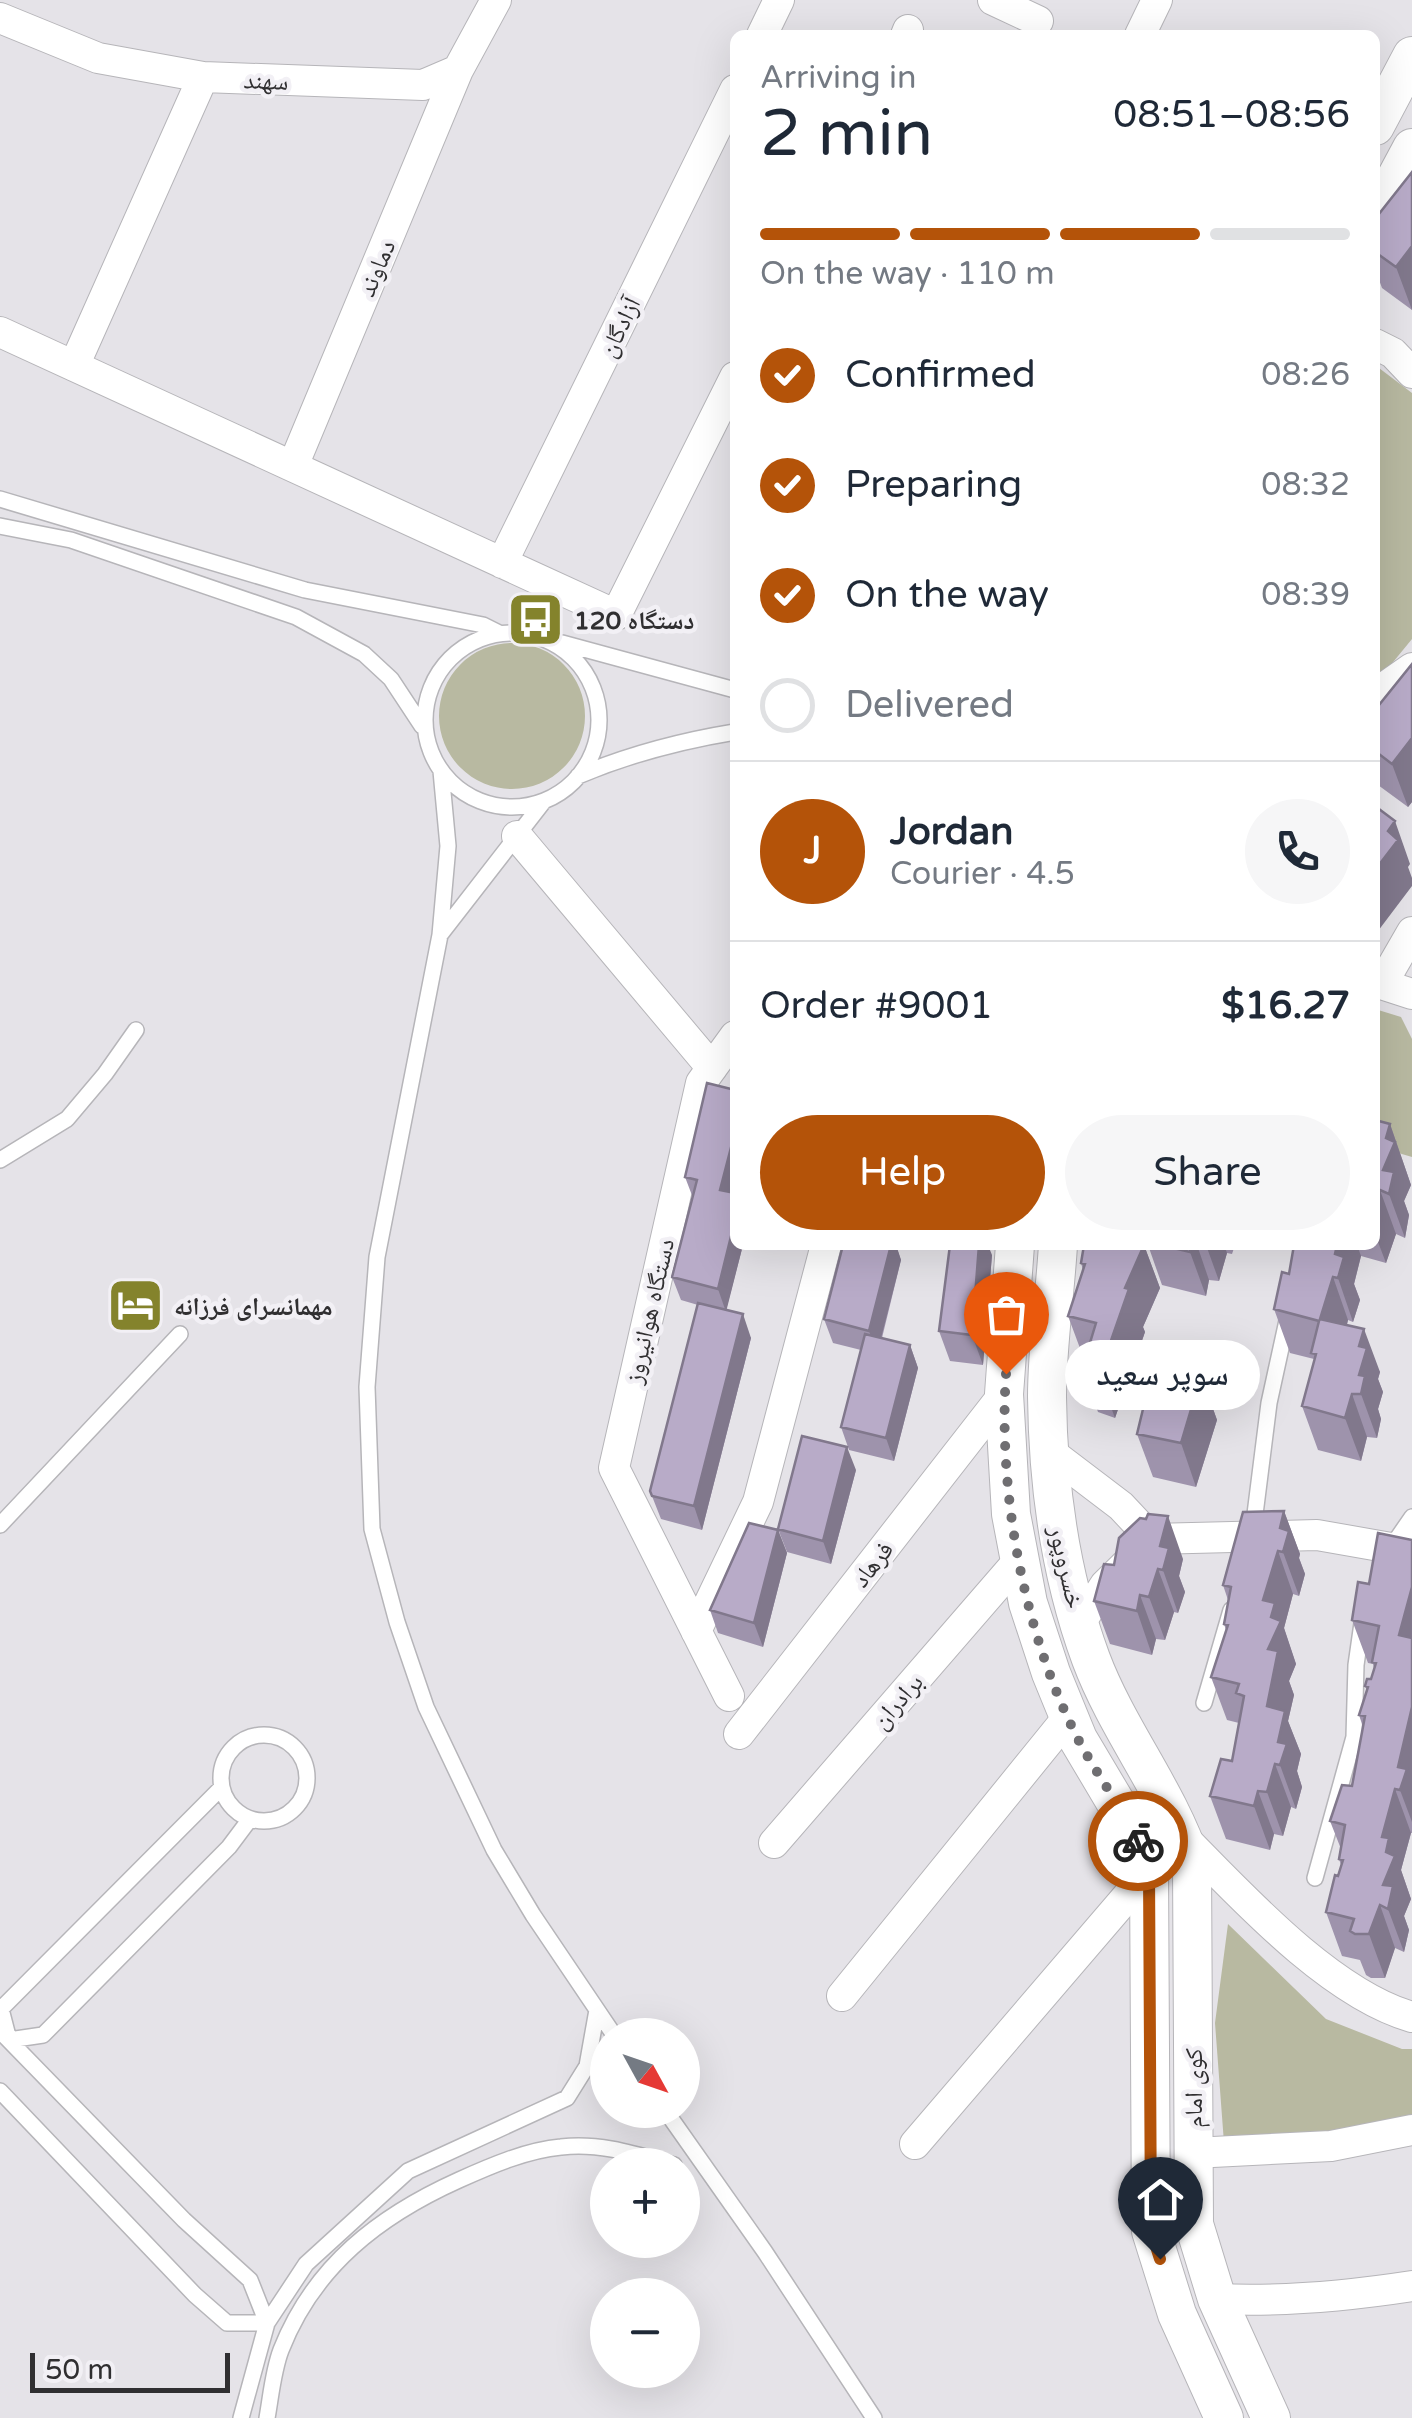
<!DOCTYPE html>
<html lang="en">
<head>
<meta charset="utf-8">
<style>
  :root { --surface:#fff; --page:#f6f6f7; --text:#1f2937; --muted:#747a83; --line:#e0e1e3; --accent:#b45309 }
  body { margin:0; font-family:"Varela Round","Noto Naskh Arabic",sans-serif; background:var(--page); color:var(--text); height:100vh; display:flex; flex-direction:column; font-size:38px; white-space:nowrap }
  * { box-sizing:border-box; margin:0 }
  p { font-size:32px; color:var(--muted) }
  .icon { flex:none; width:55px; height:55px; fill:none; stroke:currentColor; stroke-width:2; stroke-linecap:round; stroke-linejoin:round }
  .map { position:relative; flex:1; overflow:hidden }
  .sheet { position:absolute; left:730px; top:30px; width:650px; height:1220px; display:flex; flex-direction:column; background:var(--surface); border-radius:15px; box-shadow:0 10px 40px #0002 }
  .sheet>* { flex:none }
  .needle { width:65px; rotate:130deg }
  .controls { position:absolute; left:590px; top:2018px; display:grid; gap:20px }
  .controls a { display:grid; place-items:center; width:110px; height:110px; border-radius:50%; background:var(--surface); box-shadow:0 10px 40px #0002; font-size:50px }
  .scale { position:absolute; left:30px; bottom:25px; width:200px; box-sizing:border-box; padding-left:10px; border:5px solid #302f31; border-top:0; font-size:28px; line-height:35px; white-space:nowrap; color:#302f31; -webkit-text-stroke:8px #f2f0f5; paint-order:stroke }
  .pin { position:absolute; display:grid; place-items:center; width:85px; height:85px; color:#fff; margin:-102px -42px; border-radius:50% 50% 50% 0; rotate:-45deg; box-shadow:0 0 10px #0007 }
  .pin .icon { rotate:45deg }
  .courier { position:absolute; display:grid; place-items:center; width:100px; height:100px; margin:-50px; border:8px solid #b45309; border-radius:50%; background:#fff; color:#222; box-shadow:0 2px 12px #0007 }
  .bubble { position:absolute; height:70px; border-radius:35px; background:var(--surface); box-shadow:0 10px 40px #0002; font-size:32px; font-weight:600; line-height:70px; text-align:center }
  .summary em { font-style:normal; font-weight:600 }
  .summary div { display:flex; flex-direction:column-reverse }
  .summary { display:flex; align-items:center; justify-content:space-between; height:170px; padding:0 30px }
  h1 { font-size:65px; font-weight:600; line-height:75px }
  .bar { display:grid; grid-template-columns:repeat(4,1fr); gap:15px 10px; align-content:center; height:120px; padding:0 30px }
  .bar i { height:12px; border-radius:8px; background:var(--line) }
  .bar .on { background:var(--accent) }
  .bar p { grid-column:span 4 }
  .line { display:flex; align-items:center; gap:25px; padding:0 30px; border-top:2px solid var(--line) }
  .line div { flex:1 }
  .round { display:grid; place-items:center; flex:none; width:105px; height:105px; border-radius:52px; background:var(--page) }
  ol { padding:0 30px; list-style:none }
  li { display:flex; align-items:center; gap:30px; height:110px }
  li p { margin-inline-start:auto }
  li .icon { padding:10px; border-radius:50%; background:var(--accent); color:#fff; stroke-width:4 }
  li:last-child { color:var(--muted) }
  li i { width:55px; height:55px; border:5px solid var(--line); border-radius:50% }
  .action { display:flex; gap:20px; margin-top:auto; padding:20px 30px }
  .action a { flex:1; height:115px; border-radius:60px; background:var(--accent); color:#fff; font-size:40px; font-weight:600; line-height:115px; text-align:center }
  .action a+a { background:var(--page); color:var(--text) }
  .map>svg:first-child { display:block }
  .green { fill:#b8b9a1 }
  .lines { fill:none; stroke-linecap:round; stroke-linejoin:round }
  .service-casing { stroke:#b6b5b9; stroke-width:18 }
  .minor-casing { stroke:#b6b5b9; stroke-width:32 }
  .tertiary-casing { stroke:#b6b5b9; stroke-width:40 }
  .service { stroke:#fff; stroke-width:15 }
  .minor { stroke:#fff; stroke-width:30 }
  .tertiary { stroke:#fff; stroke-width:38 }
  .wall { fill:#9e93ac }
  .shaded-wall { fill:#81788c }
  .building { fill:#b8abc8; stroke:#81788c; stroke-width:2.5 }
  .done { stroke:#6f6e71; stroke-width:10; stroke-dasharray:0 18 }
  .route { stroke:#b45309; stroke-width:12 }
  .labels { text-anchor:middle; stroke-width:9; stroke-linejoin:round; paint-order:stroke }
  .street-label { font-size:25px; fill:#302f31; stroke:#f2f0f5 }
  .poi-label { font-size:25px; font-weight:bold; fill:#302f31; stroke:#f2f0f5; text-anchor:start }
</style>
</head>
<body>
<div class="map">
<svg width="1412" height="2418" viewBox="0 0 1412 2418">
  <rect width="100%" height="100%" fill="#e5e3e8"/>
  <!-- green -->
  <path class="green" d="M 1375,365 L 1412,393 L 1412,639 L 1389,667 L 1375,677 Z
    M439 716a73 73 0 1 1 146 0a73 73 0 1 1-146 0Z
    M 1375,1009 L 1401,1017 L 1412,1039 L 1412,1157 L 1375,1146 Z
    M 1228,1924 L 1326,2019 L 1402,2049 L 1412,2049 L 1412,2126 L 1224,2143 L 1215,2023 Z"/>
  <g class="lines">
    <defs>
      <path id="service" d="M 0,499 L 305,590 L 483,625 L 499,633
        M 0,526 L 71,540 L 296,617 L 364,654 L 391,679 L 422,726
        M425 720a87 87 0 1 1 174 0a87 87 0 1 1-174 0Z
        M 562,643 L 735,690
        M 441,771 L 448,846 L 440,935 L 377,1257 L 367,1387 L 372,1529 L 397,1622 L 426,1707 L 494,1850 L 533,1915 L 614,2035
        M 578,776 C 630,754 680,741 735,732
        M 440,935 L 544,801
        M 0,1160 L 67,1119 L 105,1074 L 136,1030
        M 0,1525 L 180,1334
        M 1253,1530 L 1269,1403 L 1288,1316
        M 1392,1546 L 1412,1517
        M 1204,1703 L 1231,1610
        M221 1778a43 43 0 1 1 86 0a43 43 0 1 1-86 0Z
        M 222,1787 L 1,2009 L 9,2040 L 43,2035 L 229,1847 L 250,1819
        M 1315,1878 L 1354,1737 L 1356,1665 L 1362,1623
        M 0,2031 L 184,2220 L 250,2280 L 267,2323 L 227,2323 L 195,2295 L 0,2091
        M 665,2110 L 765,2252 L 874,2418
        M 241,2418 L 267,2323 L 306,2264 L 408,2171 L 567,2098 L 587,2066 L 597,2010
        M 267,2418 C 271,2396 273,2371 281,2350 C 314,2266 379,2216 459,2180 C 490,2166 527,2150 561,2147 C 600,2142 638,2155 674,2165"/>
      <path id="minor" d="M 993,0 L 1038,21
        M 0,18 L 98,58 L 203,77 L 423,85 L 458,70 L 496,0
        M 762,35 L 779,0
        M 906,35 L 908,30
        M 1140,35 L 1157,0
        M 0,332 L 616,615 L 735,377
        M 1375,344 L 1393,353 L 1412,373
        M 74,366 L 203,77
        M 293,466 L 458,70
        M 502,563 L 735,90
        M 1375,694 L 1412,668
        M 517,836 L 712,1068
        M 1375,982 L 1412,994
        M 1382,984 L 1412,932
        M 1050,1452 L 1121,1506 L 1152,1539 L 1105,1585 L 1080,1623
        M 1152,1539 L 1317,1535 L 1391,1548 L 1412,1545
        M 696,1631 L 758,1502 L 826,1245
        M 729,1696 L 614,1468 L 701,1083 L 735,1036
        M 739,1734 L 1004,1394
        M 1185,1839 C 1243,1898 1331,1994 1412,2017
        M 774,1843 L 1020,1559
        M 842,1996 L 1069,1716
        M 915,2144 L 1149,1871
        M 1193,2153 L 1331,2146 L 1412,2130
        M 1217,2299 C 1283,2302 1347,2296 1412,2286"/>
      <path id="tertiary" d="M 1375,126 L 1412,56
        M 1375,217 L 1412,148
        M 1015,1245 L 1004,1394 L 1011,1514 L 1028,1603 L 1051,1673 L 1078,1739 L 1135,1835 L 1149,1871 L 1151,2231 L 1177,2314 L 1224,2418
        M 1058,1245 C 1055,1295 1047,1347 1047,1397 C 1048,1486 1060,1575 1091,1659 C 1118,1731 1168,1791 1192,1864 L 1194,2224 L 1217,2299 L 1271,2418"/>
    </defs>
    <!-- service casing -->
    <use href="#service" class="service-casing"/>
    <!-- minor casing -->
    <use href="#minor" class="minor-casing"/>
    <!-- tertiary casing -->
    <use href="#tertiary" class="tertiary-casing"/>
    <!-- service -->
    <use href="#service" class="service"/>
    <!-- minor -->
    <use href="#minor" class="minor"/>
    <!-- tertiary -->
    <use href="#tertiary" class="tertiary"/>
  </g>
  <!-- wall -->
  <path class="wall" d="M 1412,172 L 1412,310 L 1382,288 L 1375,269 L 1375,219 Z
    M 1412,664 L 1412,802 L 1408,807 L 1378,785 L 1375,778 L 1375,710 Z
    M 735,1090 L 735,1245 L 743,1245 L 726,1310 L 751,1338 L 702,1530 L 661,1519 L 650,1491 L 698,1305 L 681,1300 L 672,1277 L 693,1198 L 685,1177 Z
    M 1375,1120 L 1390,1124 L 1411,1185 L 1404,1201 L 1409,1215 L 1405,1238 L 1396,1234 L 1386,1263 L 1361,1256 L 1354,1284 L 1360,1300 L 1353,1322 L 1348,1320 L 1347,1325 L 1380,1372 L 1378,1379 L 1383,1392 L 1378,1409 L 1381,1419 L 1377,1438 L 1367,1437 L 1361,1461 L 1318,1450 L 1302,1406 L 1314,1361 L 1314,1359 L 1290,1353 L 1274,1309 L 1289,1274 L 1294,1245 L 1375,1245 Z
    M 843,1245 L 896,1245 L 901,1260 L 882,1338 L 910,1345 L 918,1368 L 894,1461 L 849,1450 L 841,1427 L 861,1350 L 833,1343 L 824,1319 Z
    M 1144,1245 L 1160,1288 L 1143,1327 L 1145,1332 L 1115,1418 L 1098,1412 L 1082,1369 L 1084,1359 L 1068,1316 L 1083,1270 L 1081,1263 Z
    M 1148,1245 L 1235,1245 L 1232,1254 L 1227,1253 L 1219,1281 L 1209,1280 L 1206,1296 L 1162,1285 Z
    M 992,1255 L 983,1365 L 950,1361 L 939,1331 Z
    M 1197,1359 L 1213,1402 L 1212,1406 L 1217,1420 L 1196,1487 L 1153,1477 L 1137,1434 L 1149,1385 L 1147,1379 Z
    M 856,1470 L 831,1564 L 787,1552 L 778,1529 Z
    M 1284,1511 L 1300,1554 L 1299,1558 L 1305,1574 L 1299,1596 L 1293,1594 L 1284,1628 L 1296,1664 L 1289,1681 L 1294,1695 L 1288,1721 L 1301,1754 L 1297,1771 L 1302,1787 L 1296,1809 L 1291,1807 L 1283,1836 L 1274,1834 L 1270,1850 L 1226,1839 L 1210,1796 L 1232,1761 L 1239,1723 L 1227,1720 L 1211,1677 L 1226,1630 L 1224,1624 L 1228,1600 L 1223,1585 Z
    M 778,1530 L 787,1553 L 763,1647 L 718,1633 L 710,1610 Z
    M 1412,1540 L 1412,1833 L 1411,1833 L 1401,1870 L 1411,1899 L 1404,1916 L 1409,1930 L 1404,1952 L 1395,1948 L 1385,1978 L 1371,1978 L 1366,1975 L 1360,1960 L 1342,1956 L 1326,1912 L 1341,1865 L 1339,1859 L 1341,1849 L 1330,1821 L 1352,1786 L 1363,1727 L 1359,1715 L 1367,1691 L 1365,1686 L 1371,1679 L 1374,1669 L 1373,1664 L 1368,1663 L 1352,1620 L 1369,1584 Z
    M 1183,1559 L 1179,1576 L 1185,1592 L 1178,1613 L 1174,1612 L 1165,1640 L 1156,1639 L 1152,1655 L 1110,1644 L 1094,1601 L 1114,1565 Z"/>
  <!-- shaded-wall -->
  <path class="shaded-wall" d="M 1412,246 L 1412,310 L 1396,267 Z
    M 1412,738 L 1412,802 L 1408,807 L 1392,764 Z
    M 1395,821 L 1410,864 L 1408,867 L 1412,878 L 1412,886 L 1375,935 L 1375,870 L 1388,831 Z
    M 1390,1124 L 1411,1185 L 1404,1201 L 1409,1215 L 1405,1238 L 1389,1194 L 1383,1170 L 1386,1138 Z
    M 735,1132 L 735,1188 L 729,1213 L 720,1190 Z
    M 1380,1190 L 1396,1234 L 1386,1263 L 1375,1234 L 1375,1205 Z
    M 735,1220 L 735,1245 L 743,1245 L 726,1312 L 718,1289 Z
    M 891,1245 L 896,1245 L 901,1260 L 877,1354 L 869,1331 Z
    M 979,1245 L 988,1245 L 992,1255 L 983,1365 L 972,1335 Z
    M 1144,1245 L 1160,1288 L 1143,1327 L 1145,1332 L 1115,1418 L 1099,1375 L 1125,1288 Z
    M 1192,1245 L 1197,1245 L 1209,1280 L 1206,1296 L 1190,1252 Z
    M 1206,1245 L 1224,1245 L 1227,1253 L 1219,1281 Z
    M 1337,1245 L 1357,1245 L 1361,1256 L 1354,1284 L 1360,1300 L 1353,1322 L 1338,1278 L 1335,1254 Z
    M 1333,1277 L 1348,1320 L 1336,1362 L 1320,1319 Z
    M 743,1314 L 751,1338 L 702,1530 L 694,1506 Z
    M 1364,1329 L 1380,1372 L 1378,1379 L 1383,1392 L 1378,1409 L 1381,1419 L 1377,1438 L 1361,1394 L 1359,1346 Z
    M 910,1345 L 918,1368 L 894,1461 L 886,1438 Z
    M 1197,1359 L 1213,1402 L 1212,1406 L 1217,1420 L 1196,1487 L 1181,1443 Z
    M 1352,1394 L 1367,1437 L 1361,1461 L 1345,1418 Z
    M 847,1447 L 856,1470 L 831,1564 L 823,1541 Z
    M 1284,1511 L 1300,1554 L 1299,1558 L 1305,1574 L 1299,1596 L 1283,1552 L 1280,1528 Z
    M 1168,1516 L 1183,1559 L 1179,1576 L 1185,1592 L 1178,1613 L 1163,1570 L 1160,1546 Z
    M 778,1530 L 787,1553 L 763,1647 L 754,1623 Z
    M 1278,1551 L 1293,1594 L 1284,1628 L 1296,1664 L 1289,1681 L 1294,1695 L 1288,1721 L 1301,1754 L 1297,1771 L 1302,1787 L 1296,1809 L 1280,1765 L 1267,1706 L 1263,1600 Z
    M 1158,1569 L 1174,1612 L 1165,1640 L 1149,1597 Z
    M 1412,1587 L 1412,1671 L 1399,1635 Z
    M 1140,1595 L 1156,1639 L 1152,1655 L 1137,1611 Z
    M 1412,1707 L 1412,1822 L 1400,1790 L 1398,1767 Z
    M 1275,1764 L 1291,1807 L 1283,1836 L 1267,1792 Z
    M 1395,1789 L 1411,1833 L 1401,1870 L 1411,1899 L 1404,1916 L 1409,1930 L 1404,1952 L 1388,1909 L 1383,1885 L 1382,1837 Z
    M 1258,1791 L 1274,1834 L 1270,1850 L 1254,1806 Z
    M 1380,1905 L 1395,1948 L 1385,1978 L 1369,1934 Z"/>
  <!-- building -->
  <path class="building" d="M 1412,172 L 1412,246 L 1396,267 L 1375,252 L 1375,219 Z
    M 1412,664 L 1412,738 L 1392,764 L 1375,751 L 1375,710 Z
    M 1375,806 L 1395,821 L 1388,831 L 1398,840 L 1375,870 Z
    M 707,1083 L 735,1090 L 735,1132 L 720,1190 L 735,1193 L 735,1220 L 718,1289 L 672,1277 L 697,1180 L 685,1177 Z
    M 1375,1120 L 1390,1124 L 1386,1138 L 1395,1142 L 1383,1170 L 1394,1172 L 1389,1194 L 1380,1190 L 1375,1205 Z
    M 843,1245 L 891,1245 L 869,1331 L 824,1319 Z
    M 950,1245 L 979,1245 L 972,1335 L 939,1331 Z
    M 1084,1245 L 1144,1245 L 1125,1288 L 1129,1289 L 1099,1375 L 1082,1369 L 1096,1323 L 1068,1316 L 1085,1264 L 1081,1263 Z
    M 1161,1245 L 1192,1245 L 1190,1252 Z
    M 1294,1245 L 1337,1245 L 1335,1254 L 1344,1257 L 1338,1278 L 1333,1277 L 1320,1319 L 1364,1329 L 1359,1346 L 1367,1348 L 1359,1375 L 1365,1376 L 1361,1394 L 1352,1394 L 1345,1418 L 1302,1406 L 1316,1354 L 1311,1353 L 1319,1321 L 1274,1309 L 1282,1272 L 1289,1274 Z
    M 698,1303 L 743,1314 L 694,1506 L 652,1496 L 650,1491 Z
    M 865,1334 L 910,1345 L 886,1438 L 841,1427 Z
    M 1154,1348 L 1197,1359 L 1193,1374 L 1201,1376 L 1181,1443 L 1137,1434 L 1150,1380 L 1147,1379 Z
    M 802,1436 L 847,1447 L 823,1541 L 778,1529 Z
    M 1284,1511 L 1280,1528 L 1289,1531 L 1283,1552 L 1278,1551 L 1263,1600 L 1275,1603 L 1271,1617 L 1281,1621 L 1268,1649 L 1278,1651 L 1267,1706 L 1285,1711 L 1278,1742 L 1287,1744 L 1280,1765 L 1275,1764 L 1267,1792 L 1258,1791 L 1254,1806 L 1210,1796 L 1221,1759 L 1232,1761 L 1244,1696 L 1236,1693 L 1239,1684 L 1211,1677 L 1228,1625 L 1224,1624 L 1231,1587 L 1223,1585 L 1243,1512 Z
    M 1148,1514 L 1168,1516 L 1160,1546 L 1169,1548 L 1163,1570 L 1158,1569 L 1149,1597 L 1140,1595 L 1137,1611 L 1094,1601 L 1104,1564 L 1114,1565 L 1119,1538 L 1140,1518 L 1146,1519 Z
    M 749,1523 L 778,1530 L 754,1623 L 710,1610 Z
    M 1378,1533 L 1412,1540 L 1412,1587 L 1399,1635 L 1412,1638 L 1412,1707 L 1398,1767 L 1407,1769 L 1400,1790 L 1395,1789 L 1382,1837 L 1389,1838 L 1386,1852 L 1395,1856 L 1383,1885 L 1393,1886 L 1388,1909 L 1380,1905 L 1369,1934 L 1355,1934 L 1350,1931 L 1354,1919 L 1326,1912 L 1335,1875 L 1338,1876 L 1343,1860 L 1339,1859 L 1345,1825 L 1330,1821 L 1342,1785 L 1352,1786 L 1365,1716 L 1359,1715 L 1368,1687 L 1365,1686 L 1367,1679 L 1371,1679 L 1376,1663 L 1372,1662 L 1379,1626 L 1352,1620 L 1358,1582 L 1369,1584 Z"/>
  <g class="lines">
    <!-- done -->
    <path class="done" d="M 1006,1374 C 998,1493 1024,1635 1079,1741 C 1097,1775 1121,1806 1138,1841"/>
    <!-- route -->
    <path class="route" d="M 1138,1841 L 1149,1871 L 1151,2231 L 1160,2259"/>
  </g>
  <!-- icons -->
  <defs>
    <symbol id="bus-square" viewBox="-11 -11 22 22"><rect x="-9" y="-9" width="18" height="18" rx="4" fill="#84832c" stroke="#f2f0f5"/><path d="M-5-6H5V4H4V6H2V4H-2V6H-4V4H-5ZM-3.5-4V0h7V-4ZM-3.5 1.2v1.5H-2V1.2ZM2 1.2v1.5H3.5V1.2Z" fill="#fff"/></symbol>
    <symbol id="hotel-square" viewBox="-11 -11 22 22"><rect x="-9" y="-9" width="18" height="18" rx="4" fill="#84832c" stroke="#f2f0f5"/><path d="M-6-4.5h1.5V1H6V5H4.5V3h-9V5H-6ZM-4 0a1.8 1.8 0 1 1 3.6 0ZM.5 0V-2.5h3Q6-2.5 6 0Z" fill="#fff"/></symbol>
  </defs>
  <g fill-rule="evenodd">
    <use href="#bus-square" x="504" y="588" width="63" height="63"/>
    <use href="#hotel-square" x="104" y="1274" width="63" height="63"/>
  </g>
  <g class="labels">
    <!-- street labels -->
    <g class="street-label">
      <text transform="translate(266 80) rotate(2)" y="9">سهند</text>
      <text transform="translate(376 268) rotate(-67)" y="9">دماوند</text>
      <text transform="translate(619 327) rotate(-64)" y="9">آزادگان</text>
      <text transform="translate(649 1311) rotate(-77)" y="9">دستگاه هوانیروز</text>
      <text transform="translate(872 1564) rotate(-52)" y="9">فرهاد</text>
      <text transform="translate(1067 1567) rotate(77)" y="9">خسروپور</text>
      <text transform="translate(897 1701) rotate(-49)" y="9">برادران</text>
      <text transform="translate(1193 2088) rotate(-90)" y="9">کوی امام</text>
    </g>
    <!-- poi labels -->
    <g class="poi-label">
      <text x="574" y="629">120 دستگاه</text>
      <text x="174" y="1315">مهمانسرای فرزانه</text>
    </g>
  </g>
</svg>
<div class="controls">
<a><svg class="needle" viewBox="-14 -14 28 28"><path d="M0-13l5 13h-10z" fill="#e53935"/><path d="M0 13l5-13h-10z" fill="#747a83"/></svg></a>
<a>+</a>
<a>−</a>
</div>
<div class="scale">50 m</div>
<div class="pin" style="left:1006px;top:1374px;background:#ea580c"><svg class="icon" aria-label="bag" viewBox="0 0 24 24"><path d="M5 8h14l-1 12H6zM9 8a3 3 0 0 1 6 0"/></svg></div>
<div class="pin" style="left:1160px;top:2259px;background:#1f2937"><svg class="icon" aria-label="home" viewBox="0 0 24 24"><path d="M3 11l9-7 9 7M6 9v11h12V9"/></svg></div>
<div class="courier" style="left:1138px;top:1841px"><svg class="icon" aria-label="bike" viewBox="0 0 24 24"><circle cx="6" cy="16" r="4"/><circle cx="18" cy="16" r="4"/><path d="M6 16l4-8h5l3 8M10 8l3 8H6M13 5h3"/></svg></div>
<div class="bubble" style="left:1065px;top:1340px;width:195px">سوپر سعید</div>
<section class="sheet">
<div class="summary"><div><h1>2 min</h1><p>Arriving in</p></div><em>08:51–08:56</em></div>
<div class="bar"><i class="on"></i><i class="on"></i><i class="on"></i><i></i><p>On the way · 110 m</p></div>
<ol>
<li><svg class="icon" aria-label="check" viewBox="0 0 24 24"><path d="M5 12l5 5 9-10"/></svg>Confirmed<p>08:26</p></li>
<li><svg class="icon" aria-label="check" viewBox="0 0 24 24"><path d="M5 12l5 5 9-10"/></svg>Preparing<p>08:32</p></li>
<li><svg class="icon" aria-label="check" viewBox="0 0 24 24"><path d="M5 12l5 5 9-10"/></svg>On the way<p>08:39</p></li>
<li><i></i>Delivered</li>
</ol>
<div class="line" style="height:180px"><b class="round" style="background:var(--accent);color:#fff">J</b><div><b>Jordan</b><p>Courier · 4.5</p></div><a class="round"><svg class="icon" aria-label="phone" viewBox="0 0 24 24"><path d="M5 4h4l2 5-3 2q2 4 5 5l2-3 5 2v4C11 20 4 13 5 4z"/></svg></a></div>
<div class="line" style="height:130px"><div>Order #9001</div><b>$16.27</b></div>
<div class="action"><a>Help</a><a>Share</a></div>
</section>
</div>
</body>
</html>
